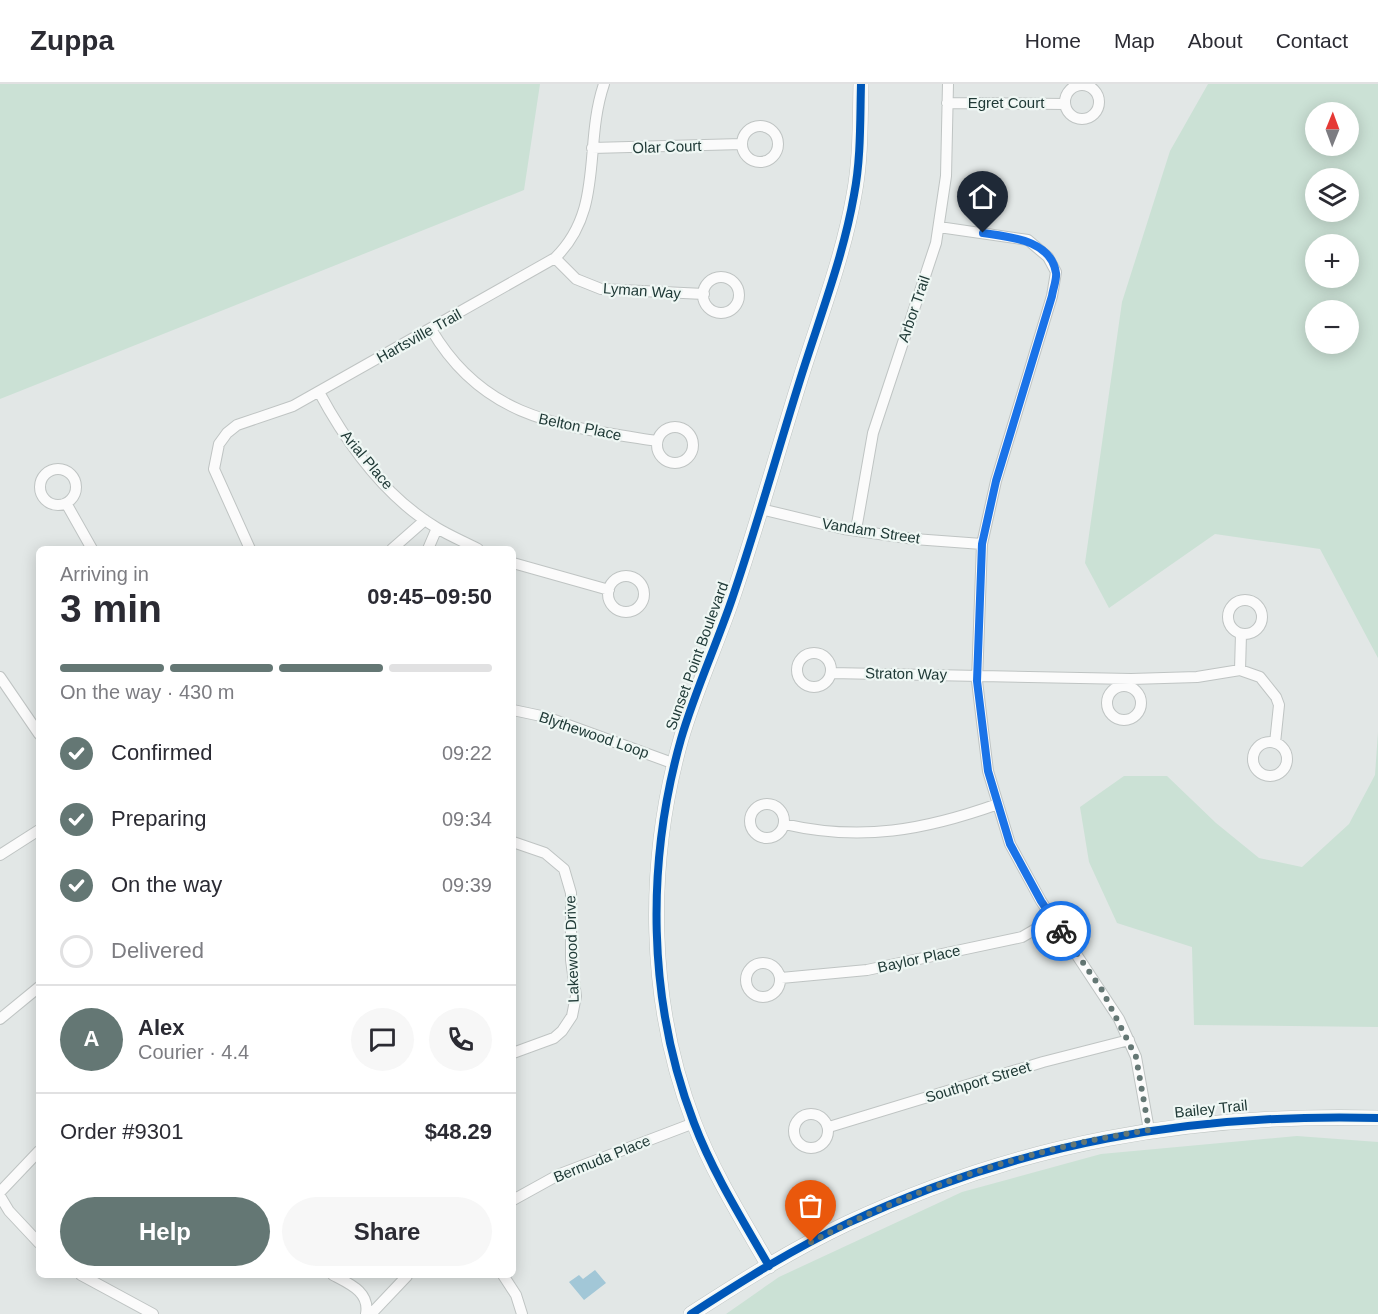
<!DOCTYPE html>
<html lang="en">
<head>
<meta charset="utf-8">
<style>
  :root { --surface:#fff; --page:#f7f7f7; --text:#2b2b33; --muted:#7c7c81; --line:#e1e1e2; --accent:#647774 }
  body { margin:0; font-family:Arial,sans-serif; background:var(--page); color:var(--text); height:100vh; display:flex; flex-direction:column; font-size:22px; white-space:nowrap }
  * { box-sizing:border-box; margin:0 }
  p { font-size:20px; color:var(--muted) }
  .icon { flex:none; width:33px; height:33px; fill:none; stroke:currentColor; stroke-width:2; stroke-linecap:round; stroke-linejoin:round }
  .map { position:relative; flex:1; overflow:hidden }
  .drawer { position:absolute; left:36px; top:462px; width:480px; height:732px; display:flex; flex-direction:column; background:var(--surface); border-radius:9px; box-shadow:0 3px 15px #0003 }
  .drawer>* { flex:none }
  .needle { width:39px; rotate:1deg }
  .buttons { position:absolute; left:1305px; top:18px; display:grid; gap:12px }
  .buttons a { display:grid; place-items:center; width:54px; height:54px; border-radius:50%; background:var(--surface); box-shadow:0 3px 15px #0003; font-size:30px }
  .pin { position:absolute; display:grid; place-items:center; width:51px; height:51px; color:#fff; margin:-62px -26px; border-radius:50% 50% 50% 0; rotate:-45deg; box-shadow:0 0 6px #0007 }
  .pin .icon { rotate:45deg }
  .courier { position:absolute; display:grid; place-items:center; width:60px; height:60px; margin:-30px; border:4px solid #1a73e8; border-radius:50%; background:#fff; color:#222; box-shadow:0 2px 8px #0007 }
  .overview em { font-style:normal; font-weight:700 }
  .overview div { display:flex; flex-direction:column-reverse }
  .overview { display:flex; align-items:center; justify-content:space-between; height:102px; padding:0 24px }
  h1 { font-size:39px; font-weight:700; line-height:45px }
  .bar { display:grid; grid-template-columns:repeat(4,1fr); gap:9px 6px; align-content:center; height:72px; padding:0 24px }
  .bar i { height:8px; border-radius:4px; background:var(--line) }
  .bar .active { background:var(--accent) }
  .bar p { grid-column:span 4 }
  .line { display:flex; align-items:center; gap:15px; padding:0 24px; border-top:2px solid var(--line) }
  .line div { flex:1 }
  .round { display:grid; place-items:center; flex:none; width:63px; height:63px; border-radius:32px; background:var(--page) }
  ol { padding:0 24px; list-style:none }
  li { display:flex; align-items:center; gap:18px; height:66px }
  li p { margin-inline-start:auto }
  li .icon { padding:6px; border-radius:50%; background:var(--accent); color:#fff; stroke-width:4 }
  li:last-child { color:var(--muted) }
  li i { width:33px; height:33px; border:3px solid var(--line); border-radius:50% }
  .primary-button { display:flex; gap:12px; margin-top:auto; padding:12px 24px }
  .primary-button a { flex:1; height:69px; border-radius:36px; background:var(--accent); color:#fff; font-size:24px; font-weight:700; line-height:69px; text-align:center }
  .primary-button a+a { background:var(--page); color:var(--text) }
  header { display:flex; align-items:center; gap:36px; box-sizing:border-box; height:84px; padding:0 30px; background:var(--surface); border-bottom:2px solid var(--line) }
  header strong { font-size:28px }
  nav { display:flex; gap:33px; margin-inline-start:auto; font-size:21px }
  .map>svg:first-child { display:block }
  .green { fill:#cbe1d5; fill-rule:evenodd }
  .water { fill:#a2c7d7 }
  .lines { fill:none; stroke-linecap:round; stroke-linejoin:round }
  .street-casing { stroke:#bfc4c3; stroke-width:12 }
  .secondary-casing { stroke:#bec5c3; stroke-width:16 }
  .street { stroke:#fbfbfb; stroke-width:10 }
  .secondary { stroke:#fbfbfb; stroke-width:15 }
  .cycleway-casing { stroke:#eff7f4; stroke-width:11 }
  .cycleway { stroke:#0057b8; stroke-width:8 }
  .done { stroke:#647774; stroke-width:6; stroke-dasharray:0 10.8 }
  .route { stroke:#1a73e8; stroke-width:8 }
  .labels { text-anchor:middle; stroke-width:4.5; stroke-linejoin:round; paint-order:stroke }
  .street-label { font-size:15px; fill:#203a37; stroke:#eff7f4 }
</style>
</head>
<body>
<header>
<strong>Zuppa</strong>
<nav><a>Home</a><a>Map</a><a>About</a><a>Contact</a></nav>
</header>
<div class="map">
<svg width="1378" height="1230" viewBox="0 0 1378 1230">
  <rect width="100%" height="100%" fill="#e2e7e6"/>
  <!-- green -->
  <path class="green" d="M 0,0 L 540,0 L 524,106 L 0,315 Z
    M 1208,0 L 1378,0 L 1378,574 L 1320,465 L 1215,450 L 1109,524 L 1085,479 L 1122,218 L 1170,67 ZM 1316,28 L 1348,28 L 1348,62 L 1316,62 ZM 1316,94 L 1348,94 L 1348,128 L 1316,128 ZM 1348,160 L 1348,194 L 1316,194 L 1316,160 ZM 1316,226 L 1348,226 L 1348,260 L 1316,260 Z
    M 1378,648 L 1378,943 L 1194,941 L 1192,863 L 1117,839 L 1089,778 L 1080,723 L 1124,692 L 1167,692 L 1216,739 L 1259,774 L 1302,783 L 1349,740 L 1375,691 Z
    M 1297,1052 L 1378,1058 L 1378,1230 L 726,1230 L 779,1193 L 962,1108 L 1101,1070 Z"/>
  <!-- water -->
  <path class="water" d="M 595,1186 L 606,1199 L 584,1216 L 569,1198 L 579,1191 L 583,1195 Z"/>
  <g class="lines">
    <defs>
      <path id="street" d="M1065 18a17 17 0 1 1 34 0a17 17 0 1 1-34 0Z
        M 947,19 L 1065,20
        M742 60a18 18 0 1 1 36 0a18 18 0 1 1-36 0Z
        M 592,64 L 742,60
        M 939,143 L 1028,156 L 1048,173 L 1056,188 L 1052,212 L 996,397 L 982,460 L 977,597 L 988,687 L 1010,760 L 1041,817 L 1119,935 L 1136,973 L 1149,1046
        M 555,174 L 576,195 L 601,205 L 704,210
        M703 211a18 18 0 1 1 36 0a18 18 0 1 1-36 0Z
        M 431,245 C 484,336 562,342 657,357
        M 319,308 C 347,360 385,413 437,444 C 450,452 465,458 478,465
        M657 361a18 18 0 1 1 36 0a18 18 0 1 1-36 0Z
        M40 403a18 18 0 1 1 36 0a18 18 0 1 1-36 0Z
        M 66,419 L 92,465
        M 761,425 L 844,445 L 914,455 L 982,460
        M 856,446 L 873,349 L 936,159 L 946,92 L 948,0
        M 250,465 L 214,385 L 219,360 L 227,349 L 237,341 L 293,322 L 555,174 C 605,125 583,62 604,0
        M 392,465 L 425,436
        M 428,465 L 437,444
        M 513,479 L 609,506
        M608 510a18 18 0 1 1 36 0a18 18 0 1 1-36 0Z
        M1228 533a17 17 0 1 1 34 0a17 17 0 1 1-34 0Z
        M797 586a17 17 0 1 1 34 0a17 17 0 1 1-34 0Z
        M 1240,586 L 1241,550
        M 831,589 L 1131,595 L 1197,593 L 1240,586 L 1260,593 L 1276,613 L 1279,621 L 1275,659
        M 0,593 L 39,650
        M1107 619a17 17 0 1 1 34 0a17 17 0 1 1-34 0Z
        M 513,626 L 546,633 L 675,680
        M1253 675a17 17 0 1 1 34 0a17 17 0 1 1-34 0Z
        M750 737a17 17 0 1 1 34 0a17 17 0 1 1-34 0Z
        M 784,740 C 861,758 925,746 998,720
        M 513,758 L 545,769 L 564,785 L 571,809 L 571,876 L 576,912 L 572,932 L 562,947 L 554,954 L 513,969
        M 0,771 L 39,746
        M746 896a17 17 0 1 1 34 0a17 17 0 1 1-34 0Z
        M 781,894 L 867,886 L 1022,853 L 1053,835
        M 0,935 L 39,903
        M794 1047a17 17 0 1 1 34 0a17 17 0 1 1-34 0Z
        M 829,1043 L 1043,978 L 1129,956
        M 0,1108 L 39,1067
        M 0,1112 L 9,1127 L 39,1159
        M 513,1116 L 560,1090 L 694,1039
        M 81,1191 L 153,1230
        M 333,1191 C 350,1200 370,1208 366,1230
        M 503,1191 L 516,1211 L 522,1230
        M 371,1230 L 407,1192"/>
      <path id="secondary" d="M 769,1182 C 742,1135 713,1089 694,1039 C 647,917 646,779 681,655 C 695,607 716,562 732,515 C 757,442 777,369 800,296 C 819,235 843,174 854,111 C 861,75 860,37 861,0
        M 691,1230 C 742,1197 793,1165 848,1139 C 1020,1059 1190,1029 1378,1034"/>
    </defs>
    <!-- street casing -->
    <use href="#street" class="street-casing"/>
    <!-- secondary casing -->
    <use href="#secondary" class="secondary-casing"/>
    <!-- street -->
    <use href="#street" class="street"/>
    <!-- secondary -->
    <use href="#secondary" class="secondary"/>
    <defs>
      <path id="cycleway" d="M 769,1182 C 742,1135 713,1089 694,1039 C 647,917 646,779 681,655 C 695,607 716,562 732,515 C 757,442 777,369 800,296 C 819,235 843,174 854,111 C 861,75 860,37 861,0
        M 691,1230 C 742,1197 793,1165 848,1139 C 1020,1059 1190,1029 1378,1034"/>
    </defs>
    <!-- cycleway casing -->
    <use href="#cycleway" class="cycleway-casing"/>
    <!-- cycleway -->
    <use href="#cycleway" class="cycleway"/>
  </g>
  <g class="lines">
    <!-- done -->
    <path class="done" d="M 811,1158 C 917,1103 1031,1064 1149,1046 L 1136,973 L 1102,906 L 1061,847"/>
    <!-- route -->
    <path class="route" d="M 983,149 C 1008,153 1051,155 1056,189 C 1057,195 1053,205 1052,212 L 996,397 L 982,460 L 977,597 L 988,687 L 1010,760 L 1041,817 L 1061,847"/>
  </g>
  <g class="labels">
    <!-- street labels -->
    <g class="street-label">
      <text x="1006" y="24">Egret Court</text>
      <text transform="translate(667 63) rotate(-2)" y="5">Olar Court</text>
      <text transform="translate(642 207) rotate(4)" y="5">Lyman Way</text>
      <text transform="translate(914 225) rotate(-71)" y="5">Arbor Trail</text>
      <text transform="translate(419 252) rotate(-29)" y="5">Hartsville Trail</text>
      <text transform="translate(580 343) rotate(12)" y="5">Belton Place</text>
      <text transform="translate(367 376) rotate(50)" y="5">Arial Place</text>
      <text transform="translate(871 447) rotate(9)" y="5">Vandam Street</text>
      <text transform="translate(697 572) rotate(-70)" y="5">Sunset Point Boulevard</text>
      <text transform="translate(906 590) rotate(1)" y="5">Straton Way</text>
      <text transform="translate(594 651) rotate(19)" y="5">Blythewood Loop</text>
      <text transform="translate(572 865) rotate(-92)" y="5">Lakewood Drive</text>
      <text transform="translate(919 875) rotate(-12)" y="5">Baylor Place</text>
      <text transform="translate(978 998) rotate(-17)" y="5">Southport Street</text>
      <text transform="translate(1211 1025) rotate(-6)" y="5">Bailey Trail</text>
      <text transform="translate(602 1075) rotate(-22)" y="5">Bermuda Place</text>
    </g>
  </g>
</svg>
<div class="buttons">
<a><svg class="needle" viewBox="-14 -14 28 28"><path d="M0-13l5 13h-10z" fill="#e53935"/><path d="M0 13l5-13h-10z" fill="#7c7c81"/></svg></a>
<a><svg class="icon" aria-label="layers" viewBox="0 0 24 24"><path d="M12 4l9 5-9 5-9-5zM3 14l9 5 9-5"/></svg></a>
<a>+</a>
<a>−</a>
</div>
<div class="pin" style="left:811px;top:1158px;background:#ea580c"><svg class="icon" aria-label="bag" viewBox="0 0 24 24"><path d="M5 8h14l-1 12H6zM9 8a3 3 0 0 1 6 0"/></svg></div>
<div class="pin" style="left:983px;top:149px;background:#1f2937"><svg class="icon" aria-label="home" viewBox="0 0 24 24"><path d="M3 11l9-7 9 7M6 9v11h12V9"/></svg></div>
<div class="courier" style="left:1061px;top:847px"><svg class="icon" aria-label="bike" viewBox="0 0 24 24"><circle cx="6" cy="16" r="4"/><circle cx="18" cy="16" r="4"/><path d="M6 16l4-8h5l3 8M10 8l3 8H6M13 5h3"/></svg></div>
<section class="drawer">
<div class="overview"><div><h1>3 min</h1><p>Arriving in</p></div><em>09:45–09:50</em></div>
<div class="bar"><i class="active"></i><i class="active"></i><i class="active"></i><i></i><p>On the way · 430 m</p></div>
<ol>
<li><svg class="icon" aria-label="check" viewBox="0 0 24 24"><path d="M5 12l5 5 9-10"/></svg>Confirmed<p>09:22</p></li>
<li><svg class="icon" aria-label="check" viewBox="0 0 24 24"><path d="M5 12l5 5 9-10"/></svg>Preparing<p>09:34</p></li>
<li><svg class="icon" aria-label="check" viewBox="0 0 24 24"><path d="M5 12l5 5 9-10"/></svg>On the way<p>09:39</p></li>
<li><i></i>Delivered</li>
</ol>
<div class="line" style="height:108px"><b class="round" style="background:var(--accent);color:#fff">A</b><div><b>Alex</b><p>Courier · 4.4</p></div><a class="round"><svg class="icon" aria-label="chat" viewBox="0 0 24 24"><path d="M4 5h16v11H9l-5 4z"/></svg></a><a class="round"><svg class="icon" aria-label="phone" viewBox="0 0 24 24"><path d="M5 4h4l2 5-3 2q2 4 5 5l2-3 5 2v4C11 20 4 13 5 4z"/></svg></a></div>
<div class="line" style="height:78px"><div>Order #9301</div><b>$48.29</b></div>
<div class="primary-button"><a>Help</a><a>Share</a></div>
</section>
</div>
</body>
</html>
